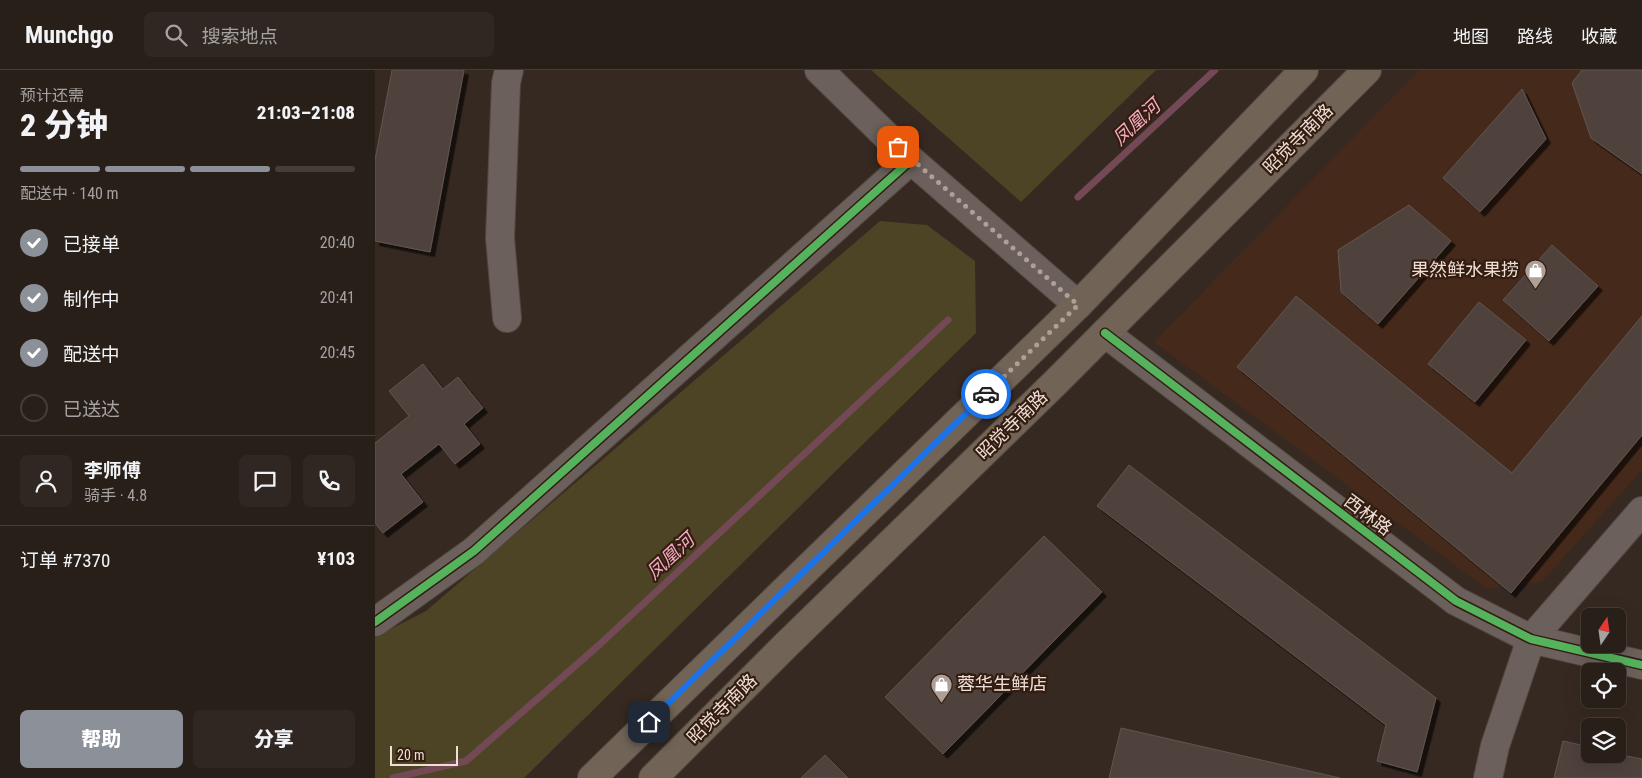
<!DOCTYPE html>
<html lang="zh">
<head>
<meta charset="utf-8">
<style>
  :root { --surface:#281f19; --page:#302722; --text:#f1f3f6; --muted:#a5a2a2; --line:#443d38; --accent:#8c9099 }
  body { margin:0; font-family:"Roboto Condensed","Noto Sans SC",sans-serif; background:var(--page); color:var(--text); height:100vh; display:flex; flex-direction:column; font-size:19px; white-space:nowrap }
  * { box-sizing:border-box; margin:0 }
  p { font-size:16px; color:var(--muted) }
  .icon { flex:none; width:28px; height:28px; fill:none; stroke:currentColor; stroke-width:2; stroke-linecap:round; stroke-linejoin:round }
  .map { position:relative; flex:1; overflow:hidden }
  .drawer { display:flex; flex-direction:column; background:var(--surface); width:375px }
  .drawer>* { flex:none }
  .needle { width:32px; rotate:13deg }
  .controls { position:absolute; left:1206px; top:538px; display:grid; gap:10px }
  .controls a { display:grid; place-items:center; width:45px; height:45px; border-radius:8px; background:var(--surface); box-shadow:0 5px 20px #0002,0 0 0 1px var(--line); font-size:25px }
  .scale { position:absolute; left:15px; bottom:12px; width:68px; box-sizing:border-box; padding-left:5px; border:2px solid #eeded6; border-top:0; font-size:14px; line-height:18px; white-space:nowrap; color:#eeded6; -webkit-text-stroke:4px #331c10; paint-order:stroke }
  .pin { position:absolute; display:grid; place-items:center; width:42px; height:42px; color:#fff; margin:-21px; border-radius:10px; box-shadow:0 2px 8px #0006 }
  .courier { position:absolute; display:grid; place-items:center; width:50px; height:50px; margin:-25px; border:4px solid #1a73e8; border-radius:50%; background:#fff; color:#222; box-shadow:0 1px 6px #0007 }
  .summary em { font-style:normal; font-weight:800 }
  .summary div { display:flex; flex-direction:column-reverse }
  .summary { display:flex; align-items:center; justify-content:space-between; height:85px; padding:0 20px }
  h1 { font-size:32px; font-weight:800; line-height:38px }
  .bar { display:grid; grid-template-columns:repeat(4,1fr); gap:8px 5px; align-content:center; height:60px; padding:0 20px }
  .bar i { height:6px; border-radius:4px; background:var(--line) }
  .bar .active { background:var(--accent) }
  .bar p { grid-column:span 4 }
  .line { display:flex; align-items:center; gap:12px; padding:0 20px; border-top:1px solid var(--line) }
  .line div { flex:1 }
  .round { display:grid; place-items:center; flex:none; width:52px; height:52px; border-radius:8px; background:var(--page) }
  ol { padding:0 20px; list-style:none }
  li { display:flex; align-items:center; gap:15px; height:55px }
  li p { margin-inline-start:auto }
  li .icon { padding:5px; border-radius:50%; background:var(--accent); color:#fff; stroke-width:4 }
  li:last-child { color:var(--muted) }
  li i { width:28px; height:28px; border:2px solid var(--line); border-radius:50% }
  .action { display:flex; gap:10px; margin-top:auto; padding:10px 20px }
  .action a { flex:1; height:58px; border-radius:8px; background:var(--accent); color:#fff; font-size:20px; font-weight:800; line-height:58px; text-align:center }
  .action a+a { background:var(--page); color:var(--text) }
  header { display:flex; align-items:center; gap:30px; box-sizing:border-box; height:70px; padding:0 25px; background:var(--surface); border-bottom:1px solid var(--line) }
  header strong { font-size:24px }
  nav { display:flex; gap:28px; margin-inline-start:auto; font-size:18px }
  .search { width:350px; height:45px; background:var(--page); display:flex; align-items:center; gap:12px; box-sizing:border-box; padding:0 18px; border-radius:8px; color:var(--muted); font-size:19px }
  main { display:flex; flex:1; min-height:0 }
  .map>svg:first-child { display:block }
  .built { fill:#45291a }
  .green { fill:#4c4424 }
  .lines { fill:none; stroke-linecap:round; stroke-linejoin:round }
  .stream { stroke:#724955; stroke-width:7 }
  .building { fill:#50423e; stroke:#615551; filter:url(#shadow) }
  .minor-casing { stroke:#524741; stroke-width:30 }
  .major-casing { stroke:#524741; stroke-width:30 }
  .minor { stroke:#6b605b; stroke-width:28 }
  .major { stroke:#716457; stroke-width:28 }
  .cycleway-casing { stroke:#331c10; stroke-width:11 }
  .cycleway { stroke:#56b35d; stroke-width:8 }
  .done { stroke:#ae9f97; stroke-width:5; stroke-dasharray:0 9 }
  .route { stroke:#1a73e8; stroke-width:6 }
  .labels { text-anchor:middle; stroke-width:4.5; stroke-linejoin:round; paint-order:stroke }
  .street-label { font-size:18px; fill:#eeded6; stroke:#331c10 }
  .poi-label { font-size:18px; fill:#eeded6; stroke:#331c10; text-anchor:end }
  .water-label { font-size:19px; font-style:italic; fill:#f4aac1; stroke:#331c10 }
</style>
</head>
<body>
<header>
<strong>Munchgo</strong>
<div class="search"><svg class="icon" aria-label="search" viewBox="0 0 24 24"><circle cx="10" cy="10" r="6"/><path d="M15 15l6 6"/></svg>搜索地点</div>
<nav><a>地图</a><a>路线</a><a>收藏</a></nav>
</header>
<main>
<section class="drawer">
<div class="summary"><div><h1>2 分钟</h1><p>预计还需</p></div><em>21:03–21:08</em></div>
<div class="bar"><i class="active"></i><i class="active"></i><i class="active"></i><i></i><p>配送中 · 140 m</p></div>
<ol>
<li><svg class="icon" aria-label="check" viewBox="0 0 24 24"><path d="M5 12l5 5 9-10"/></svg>已接单<p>20:40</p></li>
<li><svg class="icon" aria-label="check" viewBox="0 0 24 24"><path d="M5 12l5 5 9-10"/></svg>制作中<p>20:41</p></li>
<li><svg class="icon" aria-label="check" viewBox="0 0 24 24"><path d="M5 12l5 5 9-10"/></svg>配送中<p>20:45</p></li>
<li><i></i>已送达</li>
</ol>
<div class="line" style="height:90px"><a class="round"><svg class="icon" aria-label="person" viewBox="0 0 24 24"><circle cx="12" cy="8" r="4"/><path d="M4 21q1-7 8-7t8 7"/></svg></a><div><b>李师傅</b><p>骑手 · 4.8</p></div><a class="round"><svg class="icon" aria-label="chat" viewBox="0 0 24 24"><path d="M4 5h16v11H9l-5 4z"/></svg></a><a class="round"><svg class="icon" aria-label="phone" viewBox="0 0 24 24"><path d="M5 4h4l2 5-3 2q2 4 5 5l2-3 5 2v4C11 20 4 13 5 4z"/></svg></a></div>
<div class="line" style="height:65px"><div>订单 #7370</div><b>¥103</b></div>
<div class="action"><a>帮助</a><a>分享</a></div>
</section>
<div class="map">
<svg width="1267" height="708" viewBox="0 0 1267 708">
  <defs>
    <filter id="shadow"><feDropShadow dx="4.5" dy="4.5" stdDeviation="0" flood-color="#0009"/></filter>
  </defs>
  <rect width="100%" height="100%" fill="#362921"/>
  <!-- built -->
  <path class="built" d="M 1044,0 L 1267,0 L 1267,400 L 1167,512 L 1112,519 L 779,272 Z"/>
  <!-- green -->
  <path class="green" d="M 496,0 L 781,0 L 646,132 Z
    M 505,151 L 552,155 L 600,191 L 601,263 L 149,708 L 0,708 L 0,567 L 51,541 Z"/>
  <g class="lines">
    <!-- stream -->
    <path class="stream" d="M 703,127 L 840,0
      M 18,708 L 91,691 L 223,576 L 573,250"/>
  </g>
  <!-- building -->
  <path class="building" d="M 17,0 L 89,0 L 55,182 L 0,171 L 0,90 Z
    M 1207,0 L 1267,0 L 1267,104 L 1216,68 L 1197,13 Z
    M 1147,19 L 1171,69 L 1105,142 L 1068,108 Z
    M 1034,135 L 1076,171 L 1003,254 L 966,222 L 963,180 Z
    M 1177,175 L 1223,216 L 1174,271 L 1128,230 Z
    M 921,226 L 1137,403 L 1267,246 L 1267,365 L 1136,523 L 862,297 Z
    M 1104,232 L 1151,270 L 1100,332 L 1053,294 Z
    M 48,294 L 68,319 L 83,307 L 108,338 L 89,354 L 105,374 L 80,394 L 64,374 L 26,404 L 48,432 L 8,463 L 0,453 L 0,373 L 34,346 L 14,321 Z
    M 754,395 L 1061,628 L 1042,702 L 1002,691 L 1011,655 L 722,436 Z
    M 669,466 L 727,522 L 568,684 L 510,627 Z
    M 746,658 L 965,708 L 734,708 Z
    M 1188,671 L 1215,677 L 1215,684 L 1242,684 L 1267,689 L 1267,708 L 1179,708 Z
    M 450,685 L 473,708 L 426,708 Z"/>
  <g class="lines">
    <defs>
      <path id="minor" d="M 444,0 L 536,90 L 703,235
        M 132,248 L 125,168 L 131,13 L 134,0
        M 730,263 L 1081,531 L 1156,569 L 1267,595
        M 0,552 L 99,481 L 536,90
        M 1113,708 L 1120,676 L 1156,569 L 1267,441"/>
      <path id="major" d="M 217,708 L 703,235 L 929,0
        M 278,708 L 410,576 L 680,313 L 992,0"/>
    </defs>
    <!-- minor casing -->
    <use href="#minor" class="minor-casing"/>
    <!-- major casing -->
    <use href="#major" class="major-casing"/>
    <!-- minor -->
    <use href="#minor" class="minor"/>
    <!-- major -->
    <use href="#major" class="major"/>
    <defs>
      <path id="cycleway" d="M 730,263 L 1081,531 L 1156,569 L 1267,595
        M 0,552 L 99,481 L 536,90"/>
    </defs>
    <!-- cycleway casing -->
    <use href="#cycleway" class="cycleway-casing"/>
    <!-- cycleway -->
    <use href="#cycleway" class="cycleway"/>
  </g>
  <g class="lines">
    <!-- done -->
    <path class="done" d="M 523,77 L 703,235 L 611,324"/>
    <!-- route -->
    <path class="route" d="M 274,652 L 611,324"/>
  </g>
  <!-- icons -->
  <defs>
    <symbol id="shop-pin" viewBox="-11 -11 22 30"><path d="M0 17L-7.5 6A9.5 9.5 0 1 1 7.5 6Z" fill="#ae9f97" stroke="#331c10"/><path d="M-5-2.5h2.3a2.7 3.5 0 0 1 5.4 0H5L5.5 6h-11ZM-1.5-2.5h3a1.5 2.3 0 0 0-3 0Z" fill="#fff"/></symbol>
  </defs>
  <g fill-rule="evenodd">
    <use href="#shop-pin" x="1148" y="188" width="25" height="34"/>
    <use href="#shop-pin" x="554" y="602" width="25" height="34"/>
  </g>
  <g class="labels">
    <!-- street labels -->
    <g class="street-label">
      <text transform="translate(923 69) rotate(-45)" y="6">昭觉寺南路</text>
      <text transform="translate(637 355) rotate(-44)" y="6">昭觉寺南路</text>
      <text transform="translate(993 445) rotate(37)" y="6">西林路</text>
      <text transform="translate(347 639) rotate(-45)" y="6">昭觉寺南路</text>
    </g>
    <!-- poi labels -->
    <g class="poi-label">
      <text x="1144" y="206">果然鲜水果捞</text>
      <text x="582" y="620" text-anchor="start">蓉华生鲜店</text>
    </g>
    <!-- water labels -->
    <g class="water-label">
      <text transform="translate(761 52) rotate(-43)" y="7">凤凰河</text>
      <text transform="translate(295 486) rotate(-43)" y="7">凤凰河</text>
    </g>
  </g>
</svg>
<div class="controls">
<a><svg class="needle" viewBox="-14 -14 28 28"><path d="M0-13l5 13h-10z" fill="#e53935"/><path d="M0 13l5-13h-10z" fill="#a5a2a2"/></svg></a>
<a><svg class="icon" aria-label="locate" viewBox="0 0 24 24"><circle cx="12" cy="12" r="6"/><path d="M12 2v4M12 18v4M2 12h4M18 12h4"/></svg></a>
<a><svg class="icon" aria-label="layers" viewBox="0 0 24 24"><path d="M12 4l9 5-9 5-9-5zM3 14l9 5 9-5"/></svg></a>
</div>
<div class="scale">20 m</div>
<div class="pin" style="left:523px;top:77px;background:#ea580c"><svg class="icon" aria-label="bag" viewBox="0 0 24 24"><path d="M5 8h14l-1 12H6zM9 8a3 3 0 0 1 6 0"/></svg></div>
<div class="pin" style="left:274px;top:652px;background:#1f2937"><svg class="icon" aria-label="home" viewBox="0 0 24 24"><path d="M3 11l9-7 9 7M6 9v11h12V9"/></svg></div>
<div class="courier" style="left:611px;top:324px"><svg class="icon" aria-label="car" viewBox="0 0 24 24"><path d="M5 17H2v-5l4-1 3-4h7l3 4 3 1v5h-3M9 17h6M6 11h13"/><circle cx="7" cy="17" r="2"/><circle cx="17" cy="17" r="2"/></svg></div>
</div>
</main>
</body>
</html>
